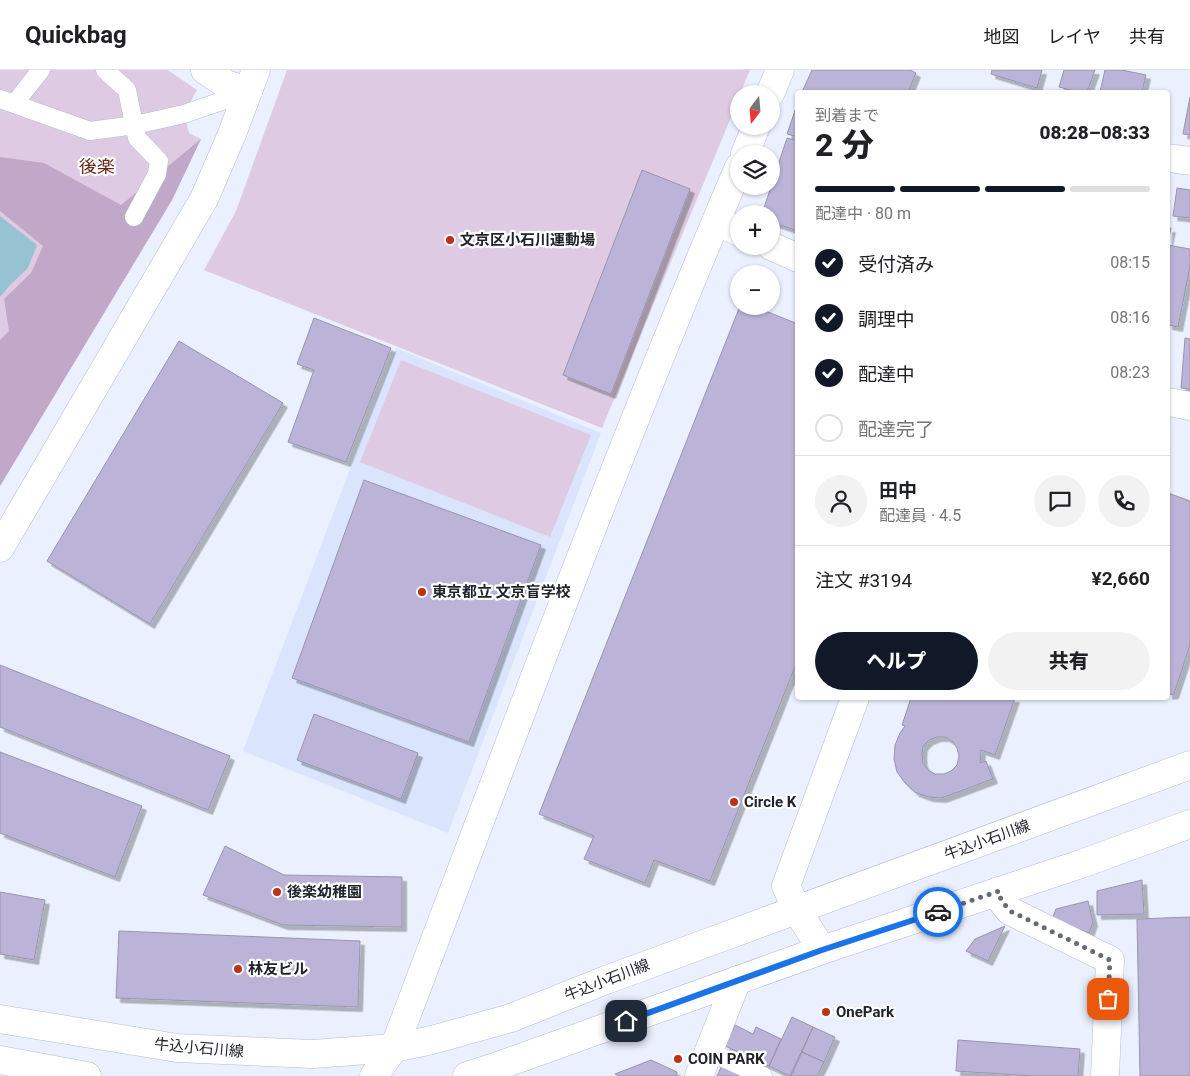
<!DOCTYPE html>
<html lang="ja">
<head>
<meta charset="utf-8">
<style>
  :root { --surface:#fff; --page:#f2f2f2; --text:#202124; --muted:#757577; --line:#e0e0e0; --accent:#111827 }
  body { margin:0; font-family:Roboto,"Noto Sans JP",sans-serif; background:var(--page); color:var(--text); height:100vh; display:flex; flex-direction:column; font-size:19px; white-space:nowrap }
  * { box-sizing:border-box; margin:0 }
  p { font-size:16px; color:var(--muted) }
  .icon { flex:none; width:28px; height:28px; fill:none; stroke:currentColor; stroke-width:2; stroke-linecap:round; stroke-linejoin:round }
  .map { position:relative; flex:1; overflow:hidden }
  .sheet { position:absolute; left:795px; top:20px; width:375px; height:610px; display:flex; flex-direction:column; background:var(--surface); border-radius:5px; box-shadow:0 1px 4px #0004 }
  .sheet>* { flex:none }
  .needle { width:32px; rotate:196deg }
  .controls { position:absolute; left:730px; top:15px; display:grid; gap:10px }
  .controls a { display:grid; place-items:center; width:50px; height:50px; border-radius:50%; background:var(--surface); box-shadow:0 1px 4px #0004; font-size:25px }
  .pin { position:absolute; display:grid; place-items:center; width:42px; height:42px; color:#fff; margin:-21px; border-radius:10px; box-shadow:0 2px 8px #0006 }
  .courier { position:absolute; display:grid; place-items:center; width:50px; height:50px; margin:-25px; border:4px solid #1a73e8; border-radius:50%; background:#fff; color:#222; box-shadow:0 1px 6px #0007 }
  .headline em { font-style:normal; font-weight:800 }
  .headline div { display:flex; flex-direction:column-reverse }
  .headline { display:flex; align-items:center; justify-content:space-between; height:85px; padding:0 20px }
  h1 { font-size:32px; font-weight:800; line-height:38px }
  .bar { display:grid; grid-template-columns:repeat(4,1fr); gap:8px 5px; align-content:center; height:60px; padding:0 20px }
  .bar i { height:6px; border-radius:4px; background:var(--line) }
  .bar .current { background:var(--accent) }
  .bar p { grid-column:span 4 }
  .line { display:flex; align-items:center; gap:12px; padding:0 20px; border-top:1px solid var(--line) }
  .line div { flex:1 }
  .round { display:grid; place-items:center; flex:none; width:52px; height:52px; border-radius:26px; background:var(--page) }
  ol { padding:0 20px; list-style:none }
  li { display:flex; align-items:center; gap:15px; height:55px }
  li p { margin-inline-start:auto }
  li .icon { padding:5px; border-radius:50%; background:var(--accent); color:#fff; stroke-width:4 }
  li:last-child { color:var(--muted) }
  li i { width:28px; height:28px; border:2px solid var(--line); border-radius:50% }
  .button { display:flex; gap:10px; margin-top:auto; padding:10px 20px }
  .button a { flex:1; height:58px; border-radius:30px; background:var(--accent); color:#fff; font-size:20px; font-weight:800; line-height:58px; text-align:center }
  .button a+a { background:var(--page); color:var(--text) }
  header { display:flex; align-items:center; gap:30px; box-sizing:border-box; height:70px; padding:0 25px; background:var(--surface); border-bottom:1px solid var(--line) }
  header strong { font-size:24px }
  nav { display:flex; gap:28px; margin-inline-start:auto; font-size:18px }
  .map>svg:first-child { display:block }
  .built { fill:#dbe4fd }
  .green { fill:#decbe3 }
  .forest { fill:#c1a8c8 }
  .water { fill:#96c2d2 }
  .building { fill:#bbb4d8; stroke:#9994ab; fill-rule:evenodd; filter:url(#shadow) }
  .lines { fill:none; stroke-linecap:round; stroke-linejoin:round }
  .service-casing { stroke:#b4bcd4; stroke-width:19 }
  .minor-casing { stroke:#b4bcd4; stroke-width:29 }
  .tertiary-casing { stroke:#b4bcd4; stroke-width:29 }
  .secondary-casing { stroke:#b4bcd4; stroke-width:29 }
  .service { stroke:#fff; stroke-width:18 }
  .minor { stroke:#fff; stroke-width:28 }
  .tertiary { stroke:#fff; stroke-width:28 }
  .secondary { stroke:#fff; stroke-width:28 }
  .done { stroke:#676b76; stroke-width:5; stroke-dasharray:0 9 }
  .route { stroke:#1a73e8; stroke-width:6 }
  .poi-dot { fill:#bd3215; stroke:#fff; stroke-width:2 }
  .labels { text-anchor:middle; stroke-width:4.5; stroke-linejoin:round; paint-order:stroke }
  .poi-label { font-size:15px; font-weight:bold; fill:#20232c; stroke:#fff; text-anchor:start }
  .street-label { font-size:15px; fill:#20232c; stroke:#fff }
  .quarter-label { font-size:18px; fill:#6b2719; stroke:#fff }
</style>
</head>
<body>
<header>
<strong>Quickbag</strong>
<nav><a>地図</a><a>レイヤ</a><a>共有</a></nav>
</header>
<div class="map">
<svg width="1190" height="1006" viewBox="0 0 1190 1006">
  <defs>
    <filter id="shadow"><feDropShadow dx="4.5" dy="4.5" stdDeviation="0" flood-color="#0004"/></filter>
  </defs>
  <rect width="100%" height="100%" fill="#ebf0ff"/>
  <!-- built -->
  <path class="built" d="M 396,278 L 601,363 L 448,763 L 243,681 Z"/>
  <!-- green -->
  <path class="green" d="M 0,0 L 168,0 L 197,20 L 184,44 L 189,63 L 201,69 L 172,130 L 0,416 Z
    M 287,0 L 750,0 L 740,24 L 739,24 L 739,28 L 602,358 L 204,200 L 236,141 Z
    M 401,290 L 591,365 L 550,467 L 360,392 Z"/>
  <!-- forest -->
  <path class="forest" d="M 201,69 L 172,130 L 0,416 L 0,270 L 9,261 L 4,229 L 31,203 L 43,176 L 0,141 L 0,87 L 44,93 L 121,135 Z"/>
  <!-- water -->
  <path class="water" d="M 0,146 L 37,175 L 28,198 L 9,216 L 0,227 Z"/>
  <!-- building -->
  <path class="building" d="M 812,0 L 910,0 L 916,3 L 908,22 L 802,22 Z
    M 992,0 L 1042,0 L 1037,18 L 991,4 Z
    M 1064,0 L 1095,0 L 1087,22 L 1078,22 L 1059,17 Z
    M 1105,0 L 1122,0 L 1146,5 L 1142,22 L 1100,22 Z
    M 1190,27 L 1190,65 L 1183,64 Z
    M 797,35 L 798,35 L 798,67 L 787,64 Z
    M 787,68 L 798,71 L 798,161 L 771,152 L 771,144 L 762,144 Z
    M 642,100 L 690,119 L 611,324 L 563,305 Z
    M 1177,118 L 1190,120 L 1190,148 L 1173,146 Z
    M 1168,158 L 1171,158 L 1168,172 Z
    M 1168,175 L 1190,179 L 1190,196 L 1178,257 L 1168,255 Z
    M 740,236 L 753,236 L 798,254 L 798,589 L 710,811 L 654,790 L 645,813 L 584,789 L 594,766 L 539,744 Z
    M 314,248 L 391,278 L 346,392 L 288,372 L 314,300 L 297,294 Z
    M 1185,268 L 1190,269 L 1190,319 L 1181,318 Z
    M 179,271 L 283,333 L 150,554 L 47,491 Z
    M 364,410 L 541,475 L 469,672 L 292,608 Z
    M 1168,423 L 1190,431 L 1190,575 L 1174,624 L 1168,625 Z
    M 0,595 L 230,686 L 208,740 L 0,657 Z
    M 911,628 L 1015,628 L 995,685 L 981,680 L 980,693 L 986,691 L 993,709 L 942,728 L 928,727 L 915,722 L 905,713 L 897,702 L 894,689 L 895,675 L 900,663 L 905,656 L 902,655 ZM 937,667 L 945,667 L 953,672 L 957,678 L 959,686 L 957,695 L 951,701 L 944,704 L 935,704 L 928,700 L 923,693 L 922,684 L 923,676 L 929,670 Z
    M 314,644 L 418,683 L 401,729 L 297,690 Z
    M 0,682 L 142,736 L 115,807 L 0,763 Z
    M 225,776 L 284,805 L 402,807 L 402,857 L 283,855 L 203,825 Z
    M 1142,810 L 1144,844 L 1097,845 L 1097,821 Z
    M 0,822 L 45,830 L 34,890 L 0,884 Z
    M 1088,831 L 1093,852 L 1089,863 L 1052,849 L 1056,839 Z
    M 1190,847 L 1190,1006 L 1140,1006 L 1137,849 Z
    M 1005,856 L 988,891 L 966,881 L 975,869 Z
    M 119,861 L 360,871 L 358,937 L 116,928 Z
    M 792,947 L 813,957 L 790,1006 L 769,996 Z
    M 735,955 L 753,964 L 756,957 L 781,969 L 769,996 L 725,976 Z
    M 813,957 L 835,967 L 824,992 L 802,982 Z
    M 958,970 L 1080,979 L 1078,1006 L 1033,1006 L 956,1001 Z
    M 802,982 L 824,992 L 817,1006 L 791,1006 Z
    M 651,990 L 677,1002 L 676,1006 L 619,1006 L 615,1004 Z
    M 723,993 L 750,1006 L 717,1006 Z"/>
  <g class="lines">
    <defs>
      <path id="service" d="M 105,0 L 127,20 L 137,68 L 159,91 L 157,104 L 134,147
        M 0,29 L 90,61 L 135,55 L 184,44 L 248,22
        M 14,34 L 41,0
        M 710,982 L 763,1006"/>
      <path id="minor" d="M 205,0 L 226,14 L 248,22
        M 1168,88 L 1190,91
        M 999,821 L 1001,830 L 1010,841 L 1110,890 L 1105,1006
        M 822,880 L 797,840 L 786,816 L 855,628
        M 699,1006 L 737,910"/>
      <path id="tertiary" d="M 770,24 L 780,0
        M 745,84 L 756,56
        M 716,151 L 739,162
        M 771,176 L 798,188
        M 1168,332 L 1190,336
        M 0,478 L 204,129 L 232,64 L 256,0
        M 374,1006 L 394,978 C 506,684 615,387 739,97"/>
      <path id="secondary" d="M 0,949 L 177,978 L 313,984 L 394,978 L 432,970 L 511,948 L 606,910 L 1190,695
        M 0,990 L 87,1006
        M 467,1006 L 498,996 L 822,880 L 1081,794 L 1190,754"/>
    </defs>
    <!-- service casing -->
    <use href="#service" class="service-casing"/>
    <!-- minor casing -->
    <use href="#minor" class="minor-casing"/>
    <!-- tertiary casing -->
    <use href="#tertiary" class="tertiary-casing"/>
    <!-- secondary casing -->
    <use href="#secondary" class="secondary-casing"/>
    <!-- service -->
    <use href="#service" class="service"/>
    <!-- minor -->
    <use href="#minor" class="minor"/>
    <!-- tertiary -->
    <use href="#tertiary" class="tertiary"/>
    <!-- secondary -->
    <use href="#secondary" class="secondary"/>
  </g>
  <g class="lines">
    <!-- done -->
    <path class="done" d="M 938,842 L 999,821 L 1001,830 L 1010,841 L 1110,890 L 1108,929"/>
    <!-- route -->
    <path class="route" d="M 626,951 L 822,880 L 938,842"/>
  </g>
  <!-- markers -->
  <g class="poi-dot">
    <circle cx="450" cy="170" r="5"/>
    <circle cx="422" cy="522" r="5"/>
    <circle cx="734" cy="732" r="5"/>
    <circle cx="277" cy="822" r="5"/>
    <circle cx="238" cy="899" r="5"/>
    <circle cx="826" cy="942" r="5"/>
    <circle cx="678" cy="989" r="5"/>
  </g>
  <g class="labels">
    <!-- poi labels -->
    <g class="poi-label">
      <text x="460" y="175">文京区小石川運動場</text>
      <text x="432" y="527">東京都立 文京盲学校</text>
      <text x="744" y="737">Circle K</text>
      <text x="287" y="827">後楽幼稚園</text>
      <text x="248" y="904">林友ビル</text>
      <text x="836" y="947">OnePark</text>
      <text x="688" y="994">COIN PARK</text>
    </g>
    <!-- street labels -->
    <g class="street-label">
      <text transform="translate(987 770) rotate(-20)" y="5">牛込小石川線</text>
      <text transform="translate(607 910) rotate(-21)" y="5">牛込小石川線</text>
      <text transform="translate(199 978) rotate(5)" y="5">牛込小石川線</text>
    </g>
    <!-- quarter labels -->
    <g class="quarter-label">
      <text x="97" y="103">後楽</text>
    </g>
  </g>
</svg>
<div class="controls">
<a><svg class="needle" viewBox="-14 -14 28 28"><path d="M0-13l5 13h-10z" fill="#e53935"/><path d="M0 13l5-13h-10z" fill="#757577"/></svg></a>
<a><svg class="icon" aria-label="layers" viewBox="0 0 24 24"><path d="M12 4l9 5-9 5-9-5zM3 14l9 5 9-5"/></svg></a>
<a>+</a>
<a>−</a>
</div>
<div class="pin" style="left:1108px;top:929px;background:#ea580c"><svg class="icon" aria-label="bag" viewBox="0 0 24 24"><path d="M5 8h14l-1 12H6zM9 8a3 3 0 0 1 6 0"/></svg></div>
<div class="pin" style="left:626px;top:951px;background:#1f2937"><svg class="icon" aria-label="home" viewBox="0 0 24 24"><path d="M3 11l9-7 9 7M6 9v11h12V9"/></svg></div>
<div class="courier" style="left:938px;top:842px"><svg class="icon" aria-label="car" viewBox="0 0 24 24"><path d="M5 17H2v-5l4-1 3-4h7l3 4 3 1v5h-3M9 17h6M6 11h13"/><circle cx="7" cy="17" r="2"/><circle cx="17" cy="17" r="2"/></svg></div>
<section class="sheet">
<div class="headline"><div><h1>2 分</h1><p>到着まで</p></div><em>08:28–08:33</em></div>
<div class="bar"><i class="current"></i><i class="current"></i><i class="current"></i><i></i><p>配達中 · 80 m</p></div>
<ol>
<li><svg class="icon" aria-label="check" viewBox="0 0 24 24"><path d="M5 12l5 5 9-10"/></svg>受付済み<p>08:15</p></li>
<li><svg class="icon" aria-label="check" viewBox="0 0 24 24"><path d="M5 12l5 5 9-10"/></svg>調理中<p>08:16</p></li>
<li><svg class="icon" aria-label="check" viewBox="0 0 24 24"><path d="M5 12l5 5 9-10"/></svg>配達中<p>08:23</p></li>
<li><i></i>配達完了</li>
</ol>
<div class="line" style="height:90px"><a class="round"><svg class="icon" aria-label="person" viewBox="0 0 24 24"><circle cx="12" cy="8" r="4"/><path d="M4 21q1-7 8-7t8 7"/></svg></a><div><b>田中</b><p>配達員 · 4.5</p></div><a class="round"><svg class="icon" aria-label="chat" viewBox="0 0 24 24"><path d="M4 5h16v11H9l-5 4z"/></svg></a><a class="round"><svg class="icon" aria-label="phone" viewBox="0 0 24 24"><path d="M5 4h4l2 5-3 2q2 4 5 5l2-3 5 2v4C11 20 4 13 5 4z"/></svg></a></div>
<div class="line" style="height:65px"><div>注文 #3194</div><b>¥2,660</b></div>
<div class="button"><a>ヘルプ</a><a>共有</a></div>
</section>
</div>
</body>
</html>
